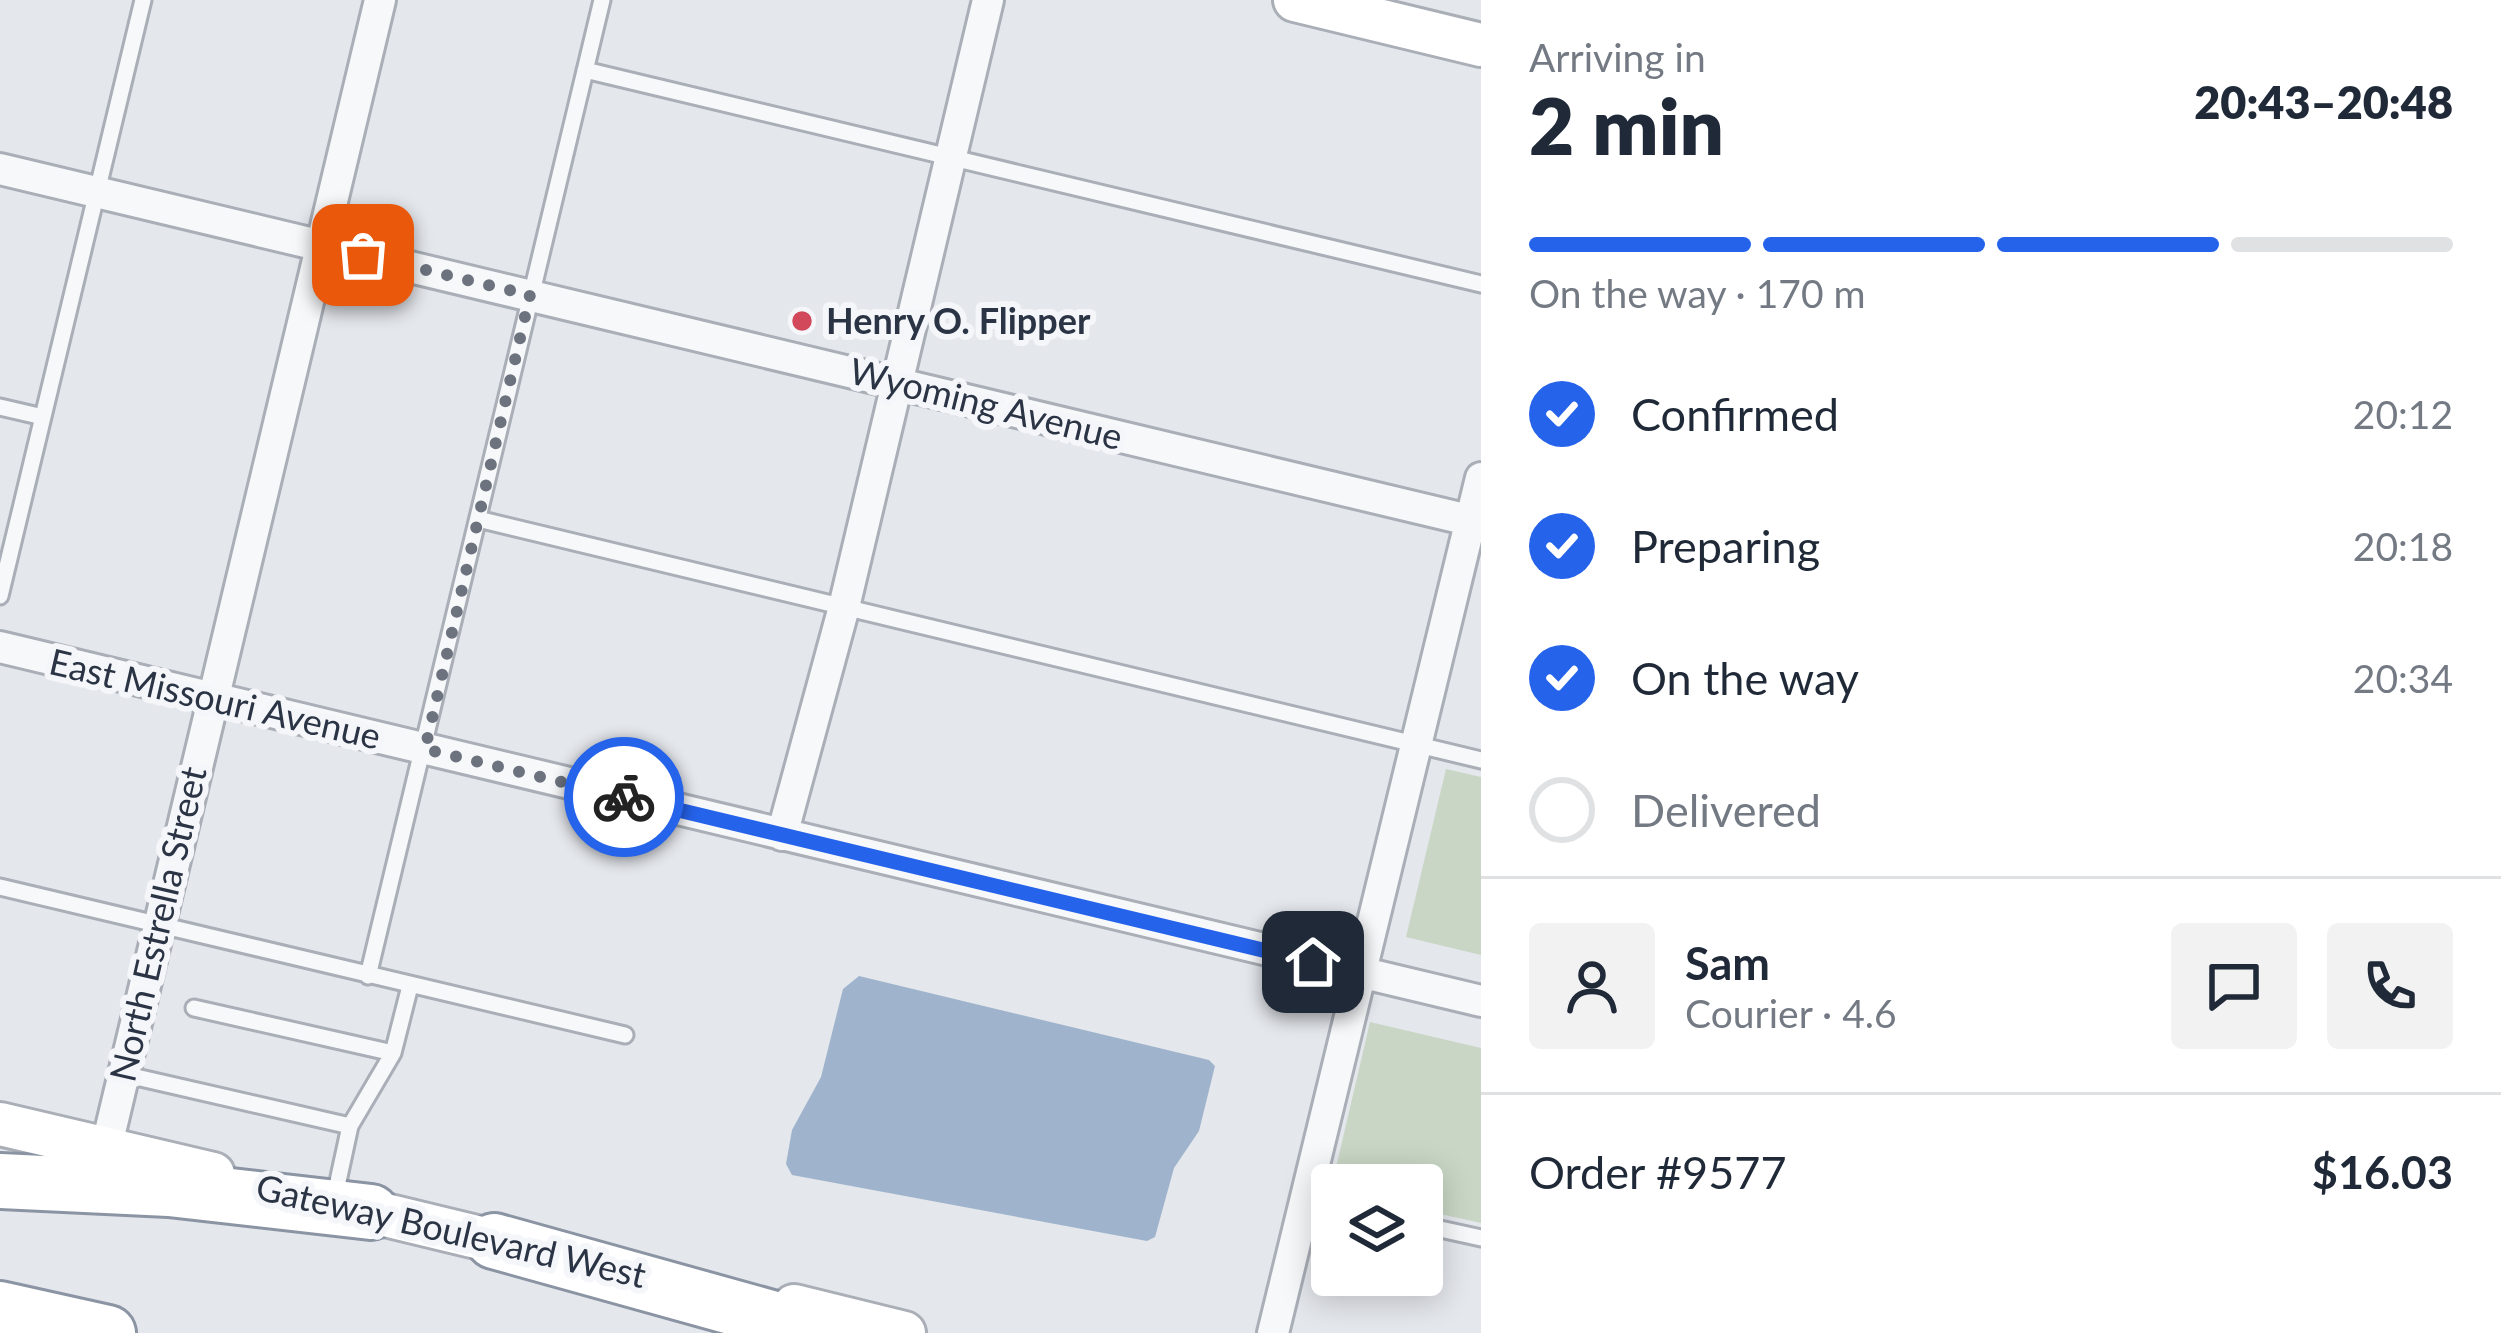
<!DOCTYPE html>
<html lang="en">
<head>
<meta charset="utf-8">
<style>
  :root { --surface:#fff; --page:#f2f2f3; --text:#1f2937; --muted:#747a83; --line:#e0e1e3; --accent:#2563eb }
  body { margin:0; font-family:Lato,sans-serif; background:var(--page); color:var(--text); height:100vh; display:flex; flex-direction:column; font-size:45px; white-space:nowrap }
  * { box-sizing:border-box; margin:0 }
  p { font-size:39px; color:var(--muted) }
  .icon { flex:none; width:66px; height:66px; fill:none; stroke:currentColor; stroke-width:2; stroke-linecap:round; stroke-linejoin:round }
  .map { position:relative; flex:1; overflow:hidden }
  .drawer { display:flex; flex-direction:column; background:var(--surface); width:1020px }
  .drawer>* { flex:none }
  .buttons { position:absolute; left:1311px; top:1164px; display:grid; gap:24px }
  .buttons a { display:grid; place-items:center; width:132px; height:132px; border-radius:12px; background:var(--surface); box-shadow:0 6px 30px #0003; font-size:60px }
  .pin { position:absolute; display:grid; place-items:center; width:102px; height:102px; color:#fff; margin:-51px; border-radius:24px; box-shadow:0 6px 18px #0006 }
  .courier { position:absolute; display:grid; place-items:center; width:120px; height:120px; margin:-60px; border:9px solid #2563eb; border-radius:50%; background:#fff; color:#222; box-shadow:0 3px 15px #0007 }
  .summary em { font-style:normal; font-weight:800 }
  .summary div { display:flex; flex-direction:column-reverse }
  .summary { display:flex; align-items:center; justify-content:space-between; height:204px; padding:0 48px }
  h1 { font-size:78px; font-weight:800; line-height:90px }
  .bar { display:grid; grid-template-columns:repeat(4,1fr); gap:18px 12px; align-content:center; height:144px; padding:0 48px }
  .bar i { height:15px; border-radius:9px; background:var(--line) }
  .bar .active { background:var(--accent) }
  .bar p { grid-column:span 4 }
  .line { display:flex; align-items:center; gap:30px; padding:0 48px; border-top:3px solid var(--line) }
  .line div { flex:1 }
  .round { display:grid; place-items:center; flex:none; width:126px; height:126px; border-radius:12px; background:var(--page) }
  ol { padding:0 48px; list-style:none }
  li { display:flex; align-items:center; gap:36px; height:132px }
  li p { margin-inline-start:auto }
  li .icon { padding:12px; border-radius:50%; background:var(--accent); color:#fff; stroke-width:4 }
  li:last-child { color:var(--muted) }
  li i { width:66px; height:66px; border:6px solid var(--line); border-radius:50% }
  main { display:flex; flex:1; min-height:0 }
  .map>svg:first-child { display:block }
  .green { fill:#c9d6c5 }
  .water { fill:#9fb4cc }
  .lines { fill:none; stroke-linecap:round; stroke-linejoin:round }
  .lane-casing { stroke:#a9aeb7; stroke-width:21 }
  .street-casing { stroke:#a9aeb7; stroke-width:36 }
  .secondary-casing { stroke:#a9aeb7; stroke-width:48 }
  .highway-casing { stroke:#8b94a3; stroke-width:60 }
  .lane { stroke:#f7f8fa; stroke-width:15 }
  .street { stroke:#f7f8fa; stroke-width:30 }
  .secondary { stroke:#fff; stroke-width:42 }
  .highway { stroke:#fff; stroke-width:54 }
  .done { stroke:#6c737f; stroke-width:12; stroke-dasharray:0 21.6 }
  .route { stroke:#2563eb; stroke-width:15 }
  .poi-dot { fill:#d1495b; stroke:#f4f6f9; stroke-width:4.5 }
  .labels { text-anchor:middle; stroke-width:12; stroke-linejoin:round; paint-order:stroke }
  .poi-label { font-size:36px; font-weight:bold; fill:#2b3445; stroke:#f4f6f9; text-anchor:start }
  .street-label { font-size:36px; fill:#2b3445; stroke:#f4f6f9 }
</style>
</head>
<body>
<main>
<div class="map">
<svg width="1481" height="1333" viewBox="0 0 1481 1333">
  <rect width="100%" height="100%" fill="#e4e7ec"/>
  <!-- green -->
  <path class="green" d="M 1446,769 L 1481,777 L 1481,955 L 1406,937 Z
    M 1370,1022 L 1481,1048 L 1481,1223 L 1422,1210 L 1422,1185 L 1332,1185 L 1331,1189 Z"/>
  <!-- water -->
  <path class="water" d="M 859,976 L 1209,1060 L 1215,1066 L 1199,1131 L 1174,1168 L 1155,1237 L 1147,1241 L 792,1175 L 786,1164 L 792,1130 L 821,1077 L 843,989 Z"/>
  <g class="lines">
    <defs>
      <path id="lane" d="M 585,70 L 1481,284
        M 0,407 L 43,417
        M 478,519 L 1481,760
        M 0,596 L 143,0
        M 0,887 L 625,1035
        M 368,976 L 602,0
        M 194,1008 L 393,1053 L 410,986
        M 123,1074 L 350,1126 L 334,1200
        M 350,1126 L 393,1053
        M 1304,1197 L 1332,1203
        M 1422,1225 L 1481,1238"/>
      <path id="street" d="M 0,169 L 1481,523
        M 0,647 L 1481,1001
        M 782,835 L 844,607 L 988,0
        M 106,1149 L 380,0
        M 1273,1333 L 1481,478"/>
      <path id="secondary" d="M 1295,0 L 1481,45
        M 0,1124 L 213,1174
        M 344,1205 L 522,1248
        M 794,1306 L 904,1333"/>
      <path id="highway" d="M 0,1181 L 169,1189 L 371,1212
        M 494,1241 L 825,1333
        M 0,1309 L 108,1333"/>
    </defs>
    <!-- lane casing -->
    <use href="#lane" class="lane-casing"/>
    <!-- street casing -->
    <use href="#street" class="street-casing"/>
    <!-- secondary casing -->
    <use href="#secondary" class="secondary-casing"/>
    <!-- highway casing -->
    <use href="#highway" class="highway-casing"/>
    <!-- lane -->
    <use href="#lane" class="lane"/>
    <!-- street -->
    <use href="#street" class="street"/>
    <!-- secondary -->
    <use href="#secondary" class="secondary"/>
    <!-- highway -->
    <use href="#highway" class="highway"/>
  </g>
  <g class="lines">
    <!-- done -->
    <path class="done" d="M 363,255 L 530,295 L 425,749 L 624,797"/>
    <!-- route -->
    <path class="route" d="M 624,797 L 1313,962"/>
  </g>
  <!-- markers -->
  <circle class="poi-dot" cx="802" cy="321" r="12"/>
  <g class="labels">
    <!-- poi labels -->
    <g class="poi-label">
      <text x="826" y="334">Henry O. Flipper</text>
    </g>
    <!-- street labels -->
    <g class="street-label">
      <text transform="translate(986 404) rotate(14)" y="13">Wyoming Avenue</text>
      <text transform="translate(215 699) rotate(13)" y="13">East Missouri Avenue</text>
      <text transform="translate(158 924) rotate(-77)" y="13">North Estrella Street</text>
      <text transform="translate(451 1231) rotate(13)" y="13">Gateway Boulevard West</text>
    </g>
  </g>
</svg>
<div class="buttons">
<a><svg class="icon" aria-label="layers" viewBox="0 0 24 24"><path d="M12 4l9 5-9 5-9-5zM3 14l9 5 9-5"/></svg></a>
</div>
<div class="pin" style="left:363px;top:255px;background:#ea580c"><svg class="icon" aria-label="bag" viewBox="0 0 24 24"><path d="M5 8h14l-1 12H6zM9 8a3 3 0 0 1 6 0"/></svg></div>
<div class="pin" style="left:1313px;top:962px;background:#1f2937"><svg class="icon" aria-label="home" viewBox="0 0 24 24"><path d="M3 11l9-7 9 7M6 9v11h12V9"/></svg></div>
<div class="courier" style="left:624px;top:797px"><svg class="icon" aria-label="bike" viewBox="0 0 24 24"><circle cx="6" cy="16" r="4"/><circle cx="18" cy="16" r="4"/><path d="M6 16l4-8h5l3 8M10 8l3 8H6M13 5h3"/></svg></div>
</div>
<section class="drawer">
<div class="summary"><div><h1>2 min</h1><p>Arriving in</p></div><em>20:43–20:48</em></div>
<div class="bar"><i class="active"></i><i class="active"></i><i class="active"></i><i></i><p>On the way · 170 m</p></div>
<ol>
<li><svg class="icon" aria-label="check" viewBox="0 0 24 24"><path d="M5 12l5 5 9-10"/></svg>Confirmed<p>20:12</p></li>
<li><svg class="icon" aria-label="check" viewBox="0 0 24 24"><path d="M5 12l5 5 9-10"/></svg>Preparing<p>20:18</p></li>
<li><svg class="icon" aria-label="check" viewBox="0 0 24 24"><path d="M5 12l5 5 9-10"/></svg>On the way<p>20:34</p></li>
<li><i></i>Delivered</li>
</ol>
<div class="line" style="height:216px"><a class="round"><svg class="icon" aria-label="person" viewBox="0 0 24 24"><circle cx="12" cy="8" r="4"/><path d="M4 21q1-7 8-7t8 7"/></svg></a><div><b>Sam</b><p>Courier · 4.6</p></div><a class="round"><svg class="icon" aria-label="chat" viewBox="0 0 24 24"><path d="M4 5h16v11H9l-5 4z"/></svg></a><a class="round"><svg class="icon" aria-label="phone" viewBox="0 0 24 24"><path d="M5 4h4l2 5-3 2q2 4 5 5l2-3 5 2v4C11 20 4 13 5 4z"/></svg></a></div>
<div class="line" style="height:156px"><div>Order #9577</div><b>$16.03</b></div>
</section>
</main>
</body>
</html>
